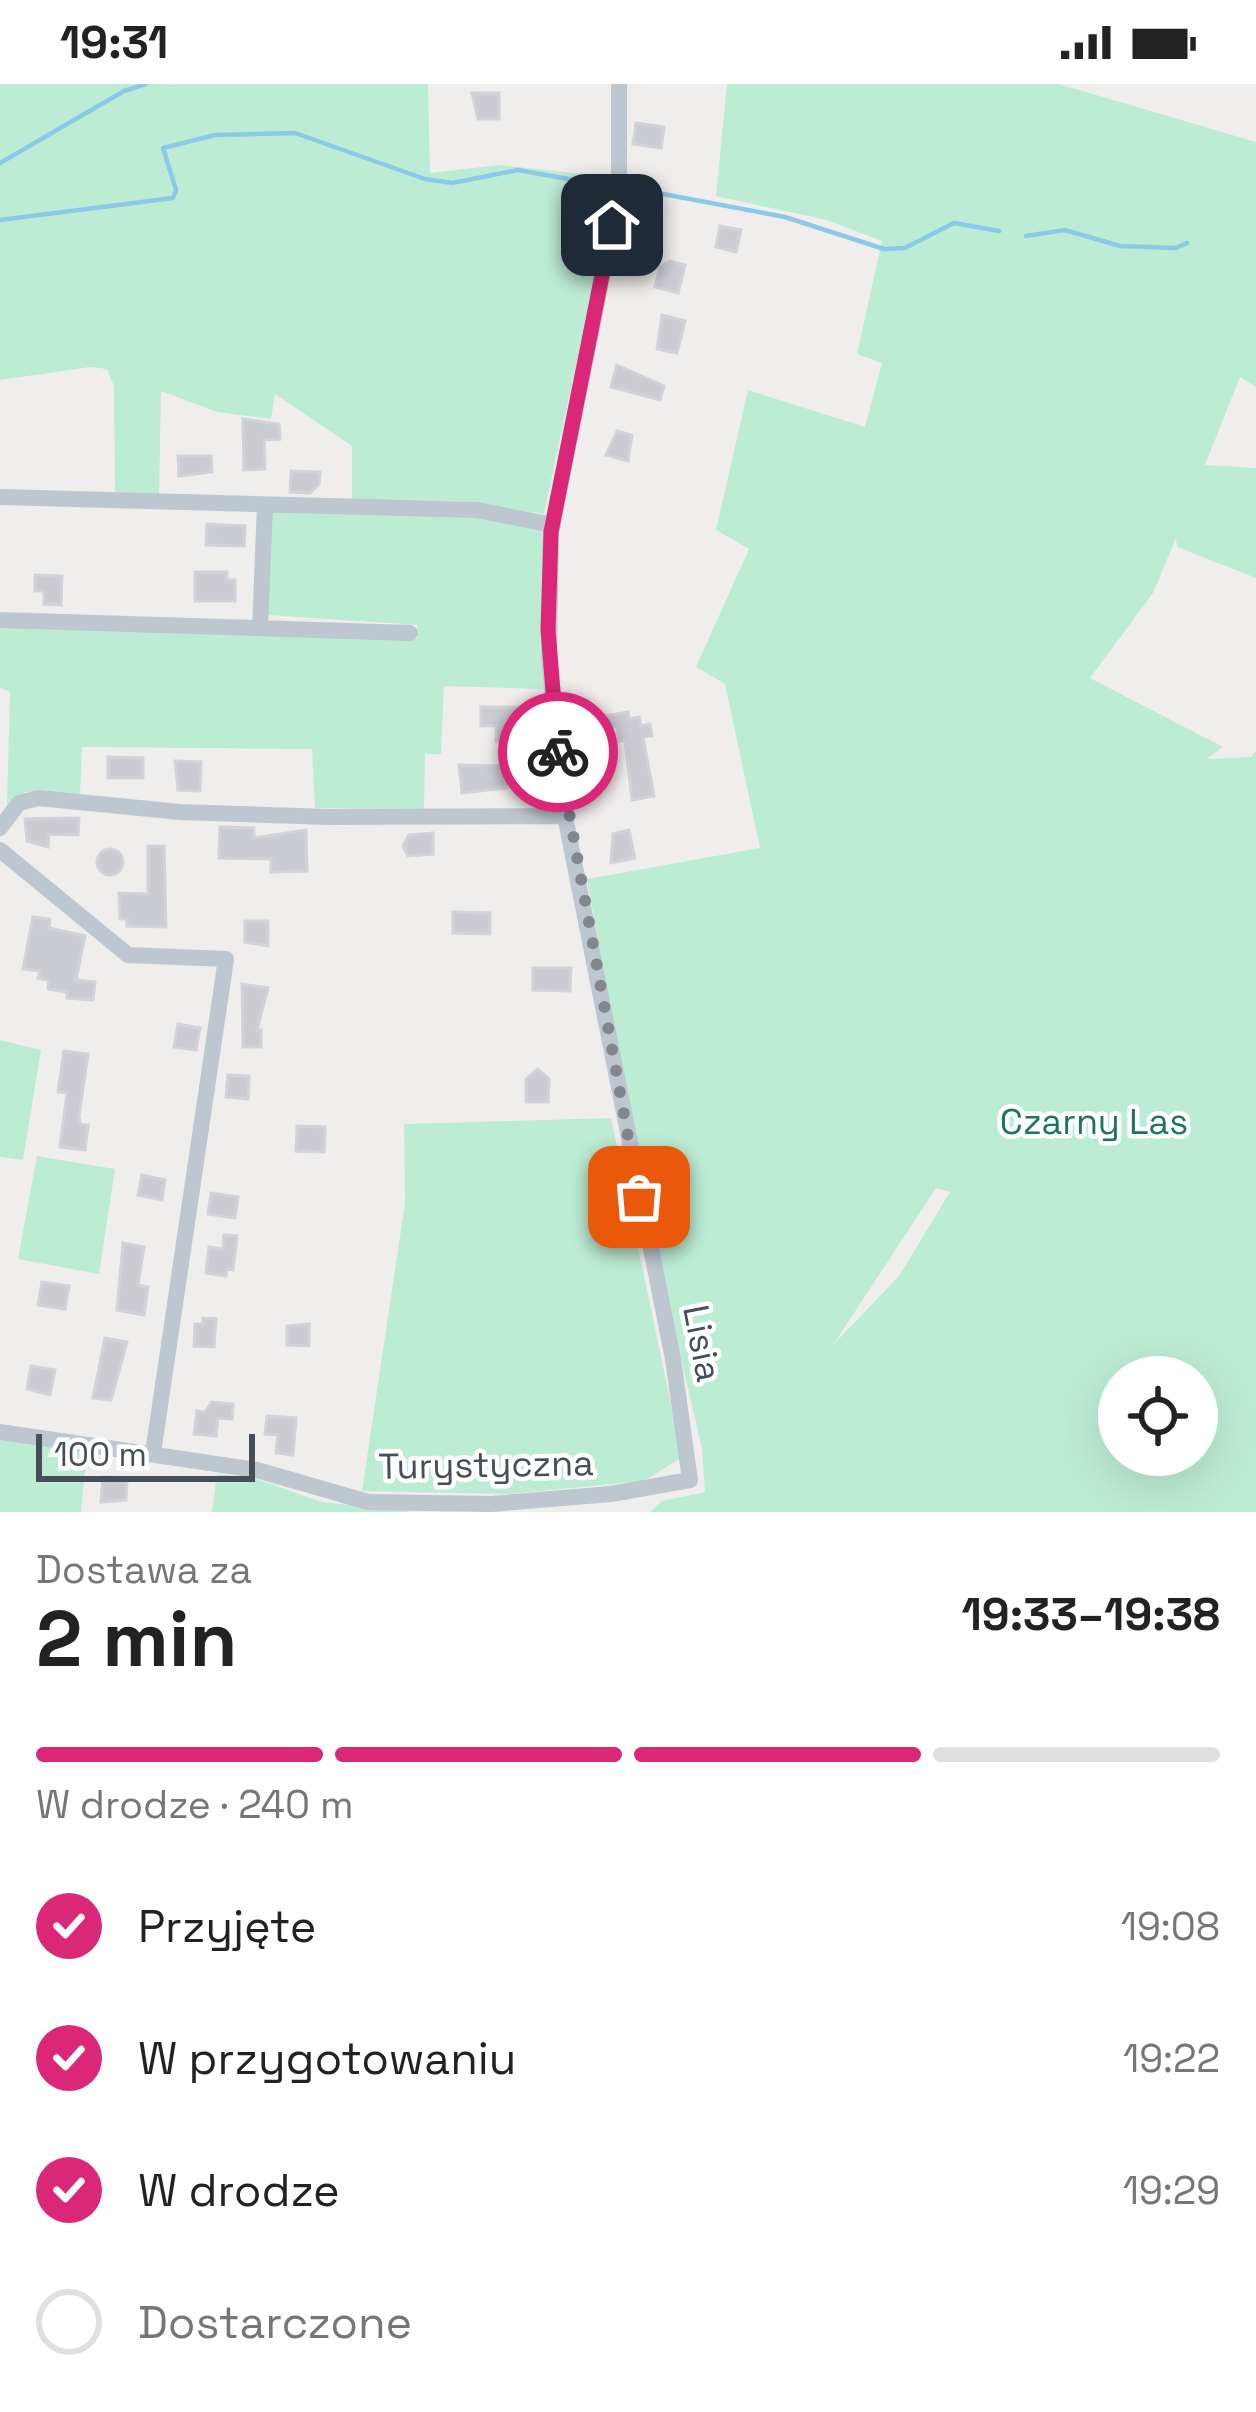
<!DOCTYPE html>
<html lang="pl">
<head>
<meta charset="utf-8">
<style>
  :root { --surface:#fff; --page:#f6f6f6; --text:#222; --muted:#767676; --line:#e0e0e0; --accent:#db2777 }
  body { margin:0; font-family:"Space Grotesk",sans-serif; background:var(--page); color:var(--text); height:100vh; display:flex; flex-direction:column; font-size:45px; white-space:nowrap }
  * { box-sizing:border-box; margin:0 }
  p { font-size:39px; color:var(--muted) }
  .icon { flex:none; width:66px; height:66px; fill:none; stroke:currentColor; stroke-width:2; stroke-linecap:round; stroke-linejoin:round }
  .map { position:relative; height:1428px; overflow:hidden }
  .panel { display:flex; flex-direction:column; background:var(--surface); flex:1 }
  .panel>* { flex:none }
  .buttons { position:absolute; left:1098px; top:1272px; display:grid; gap:24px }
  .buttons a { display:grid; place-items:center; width:120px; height:120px; border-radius:50%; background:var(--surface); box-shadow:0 12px 48px #0002; font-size:60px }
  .scale { position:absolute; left:36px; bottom:30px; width:219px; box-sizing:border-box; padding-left:12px; border:6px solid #464e5a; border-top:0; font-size:33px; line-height:42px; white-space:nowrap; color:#464e5a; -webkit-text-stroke:9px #fff; paint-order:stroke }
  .pin { position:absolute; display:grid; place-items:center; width:102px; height:102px; color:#fff; margin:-51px; border-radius:24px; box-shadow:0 6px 18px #0006 }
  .courier { position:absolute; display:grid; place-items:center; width:120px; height:120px; margin:-60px; border:9px solid #db2777; border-radius:50%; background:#fff; color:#222; box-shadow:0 3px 15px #0007 }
  .summary em { font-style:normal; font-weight:800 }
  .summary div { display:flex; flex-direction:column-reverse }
  .summary { display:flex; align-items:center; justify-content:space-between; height:204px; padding:0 36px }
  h1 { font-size:78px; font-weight:800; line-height:90px }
  .bar { display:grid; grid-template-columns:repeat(4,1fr); gap:18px 12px; align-content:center; height:144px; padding:0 36px }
  .bar i { height:15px; border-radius:9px; background:var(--line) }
  .bar .active { background:var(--accent) }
  .bar p { grid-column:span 4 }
  ol { padding:0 36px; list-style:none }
  li { display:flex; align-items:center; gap:36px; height:132px }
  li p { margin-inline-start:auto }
  li .icon { padding:12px; border-radius:50%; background:var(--accent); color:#fff; stroke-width:4 }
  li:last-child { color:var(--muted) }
  li i { width:66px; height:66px; border:6px solid var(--line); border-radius:50% }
  .status { display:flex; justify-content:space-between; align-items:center; height:84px; padding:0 60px; background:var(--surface); direction:ltr }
  .status svg { height:33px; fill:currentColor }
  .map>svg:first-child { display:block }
  .green { fill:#bdecd5; fill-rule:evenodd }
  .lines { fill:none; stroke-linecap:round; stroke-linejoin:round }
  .stream { stroke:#8cc8e7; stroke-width:4.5 }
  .building { fill:#caccd2; stroke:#d1d3d9; stroke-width:3 }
  .minor { stroke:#bec6cf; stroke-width:16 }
  .done { stroke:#82868d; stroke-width:12; stroke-dasharray:0 21.6 }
  .route { stroke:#db2777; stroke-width:15 }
  .labels { text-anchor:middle; stroke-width:9; stroke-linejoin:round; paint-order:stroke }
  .park-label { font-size:36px; fill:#1b7755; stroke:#fff }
  .street-label { font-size:36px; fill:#464e5a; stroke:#fff }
</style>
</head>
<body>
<div class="status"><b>19:31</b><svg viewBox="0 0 49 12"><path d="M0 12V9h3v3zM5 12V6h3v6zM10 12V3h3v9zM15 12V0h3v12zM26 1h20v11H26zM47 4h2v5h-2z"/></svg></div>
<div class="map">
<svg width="1256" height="1428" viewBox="0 0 1256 1428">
  <rect width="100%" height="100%" fill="#f0eeed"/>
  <!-- green -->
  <path class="green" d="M 0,0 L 428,0 L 430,89 L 499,81 L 611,93 L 612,112 L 544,430 L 459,417 L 352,417 L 352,362 L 275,310 L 271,335 L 217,328 L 161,307 L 159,414 L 115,408 L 114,302 L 107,285 L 90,283 L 0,296 Z
    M 727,0 L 1059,0 L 1256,58 L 1256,303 L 1240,293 L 1205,381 L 1256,384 L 1256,494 L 1177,463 L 1176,454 L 1153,509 L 1090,594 L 1223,663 L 1207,675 L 1251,673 L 1256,667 L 1256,1428 L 650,1428 L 662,1417 L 705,1408 L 702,1365 L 647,1127 L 587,795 L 760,764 L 725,600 L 696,583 L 749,465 L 716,446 L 748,306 L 865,343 L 882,279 L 857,270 L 882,157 L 827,136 L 716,112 ZM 936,1104 L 950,1108 L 899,1192 L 833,1261 ZM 1119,1293 L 1197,1293 L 1197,1371 L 1119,1371 Z
    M 271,428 C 333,428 500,417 546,449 L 545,605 L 444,602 L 441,670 L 425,670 L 424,725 L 315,724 L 312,665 L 82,663 L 80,710 L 25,708 L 7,721 L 10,608 L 0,604 L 0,541 L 418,554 L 417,541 L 268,531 Z
    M 0,956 L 41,966 L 23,1076 L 0,1073 Z
    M 611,1034 L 682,1373 L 644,1397 L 509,1410 L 362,1407 L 405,1119 L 404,1040 Z
    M 37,1072 L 115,1085 L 99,1190 L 18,1175 Z
    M 0,1355 L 87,1366 L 81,1428 L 0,1428 Z
    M 217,1390 L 253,1394 L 322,1418 L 412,1428 L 212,1428 Z"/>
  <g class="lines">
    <!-- stream -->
    <path class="stream" d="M 0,79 L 124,7 L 146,0
      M 626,103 L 785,133 L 884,165 L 905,164 L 954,139 L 999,147
      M 0,136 L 173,114 L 176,106 L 163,64 L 215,51 L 295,49 L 425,95 L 452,99 L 518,86 L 607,102
      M 1026,152 L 1065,146 L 1120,162 L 1176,164 L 1187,159"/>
  </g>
  <!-- building -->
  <path class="building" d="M 472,9 L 499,9 L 499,35 L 478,35 Z
    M 636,39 L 664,43 L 661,64 L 633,60 Z
    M 720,142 L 741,146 L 736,168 L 716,163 Z
    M 670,177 L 685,181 L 678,209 L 655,203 L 660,183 Z
    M 662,231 L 685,237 L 677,269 L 657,265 Z
    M 617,281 L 664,302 L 660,316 L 611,303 Z
    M 243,335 L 279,340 L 280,355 L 264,356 L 265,385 L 244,386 Z
    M 617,347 L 632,351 L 628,377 L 606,371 Z
    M 178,372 L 211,372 L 212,388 L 179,392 Z
    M 291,387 L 320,388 L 319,400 L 310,409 L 290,408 Z
    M 207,440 L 245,442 L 244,462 L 206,461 Z
    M 195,488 L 227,488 L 227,496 L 235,496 L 235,517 L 195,517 Z
    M 35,491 L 62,492 L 61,521 L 44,520 L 44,507 L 35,507 Z
    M 481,623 L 526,623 L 526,637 L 513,637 L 513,653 L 496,657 L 496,642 L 481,642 Z
    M 628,628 L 629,635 L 639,633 L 641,642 L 650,640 L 652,652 L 643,653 L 654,712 L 632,716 L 625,656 L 619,657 L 617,642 L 602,645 L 600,633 Z
    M 108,673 L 143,674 L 143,694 L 108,694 Z
    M 175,677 L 201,678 L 200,707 L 178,706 Z
    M 459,681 L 507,682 L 506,704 L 462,709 Z
    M 66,734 L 79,734 L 78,751 L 49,750 L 48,763 L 27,757 L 25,735 Z
    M 220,743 L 254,744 L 254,754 L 306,746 L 307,787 L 271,788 L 271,775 L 219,774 Z
    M 629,746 L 635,774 L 611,779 L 613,750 Z
    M 433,749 L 433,770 L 408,772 L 403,762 L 409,751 Z
    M 148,762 L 164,762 L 166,843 L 127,842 L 127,835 L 120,835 L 119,809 L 148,810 Z
    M97 778a13 13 0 1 1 26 0a13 13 0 1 1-26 0Z
    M 453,828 L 490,829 L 490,850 L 453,849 Z
    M 33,833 L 50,835 L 49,844 L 85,852 L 76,896 L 95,898 L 93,916 L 67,914 L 67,908 L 48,905 L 49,896 L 38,894 L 40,887 L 23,885 Z
    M 245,837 L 268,837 L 268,862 L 245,858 Z
    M 533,884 L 571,884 L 570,907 L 533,906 Z
    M 242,900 L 268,904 L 257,946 L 261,946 L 261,963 L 243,963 Z
    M 178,940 L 200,944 L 196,966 L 174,963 Z
    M 64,967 L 88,970 L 79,1032 L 80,1040 L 88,1041 L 85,1066 L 60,1063 L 67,1009 L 58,1008 Z
    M 538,985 L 549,995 L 548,1018 L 526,1018 L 526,995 Z
    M 228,991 L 249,992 L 248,1015 L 226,1013 Z
    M 297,1042 L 325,1043 L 324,1068 L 296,1067 Z
    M 142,1091 L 165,1096 L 162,1116 L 138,1111 Z
    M 211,1109 L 238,1113 L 235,1134 L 208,1130 Z
    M 224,1151 L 237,1152 L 233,1186 L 227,1185 L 226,1192 L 206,1189 L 209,1163 L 223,1165 Z
    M 123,1159 L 144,1163 L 138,1201 L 148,1203 L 144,1231 L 117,1226 Z
    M 42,1198 L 69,1202 L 65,1225 L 38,1221 Z
    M 203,1234 L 216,1235 L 214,1263 L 194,1262 L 195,1240 L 203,1240 Z
    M 309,1240 L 309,1262 L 287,1261 L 287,1242 Z
    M 105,1254 L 127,1258 L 111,1316 L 93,1314 Z
    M 31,1282 L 55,1286 L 50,1311 L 27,1305 Z
    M 212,1318 L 233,1320 L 232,1335 L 218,1334 L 216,1352 L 194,1350 L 197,1327 L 205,1328 Z
    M 267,1332 L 296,1334 L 293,1371 L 276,1369 L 278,1351 L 265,1350 Z
    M 103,1393 L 127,1394 L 126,1416 L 101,1418 Z"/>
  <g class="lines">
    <!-- minor -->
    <path class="minor" d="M 0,413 L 477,426 L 553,441
      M 0,536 L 410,549
      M 260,544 L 265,421
      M 0,744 L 19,719 L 38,714 L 180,728 L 328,733 L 565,732
      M 0,766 L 128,871 L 226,875 L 153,1369
      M 0,1348 L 257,1386 L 368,1418 L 491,1420 L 611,1410 L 690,1396 L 673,1275 L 565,732 L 549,572 L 551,448 L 619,108 L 619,0"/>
  </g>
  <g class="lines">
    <!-- done -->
    <path class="done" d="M 558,668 L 639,1113"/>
    <!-- route -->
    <path class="route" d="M 558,668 L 548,546 L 551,448 L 612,141"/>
  </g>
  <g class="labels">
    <!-- park labels -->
    <g class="park-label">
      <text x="1094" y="1050">Czarny Las</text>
    </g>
    <!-- street labels -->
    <g class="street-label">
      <text transform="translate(703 1259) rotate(79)" y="13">Lisia</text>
      <text transform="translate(486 1380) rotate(-1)" y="13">Turystyczna</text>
    </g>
  </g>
</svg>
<div class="buttons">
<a><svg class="icon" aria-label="locate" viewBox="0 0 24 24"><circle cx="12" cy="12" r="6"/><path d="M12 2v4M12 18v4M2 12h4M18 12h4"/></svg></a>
</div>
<div class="scale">100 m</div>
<div class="pin" style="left:639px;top:1113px;background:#ea580c"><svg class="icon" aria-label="bag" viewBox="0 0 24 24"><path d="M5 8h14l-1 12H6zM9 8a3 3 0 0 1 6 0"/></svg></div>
<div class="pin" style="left:612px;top:141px;background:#1f2937"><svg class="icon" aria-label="home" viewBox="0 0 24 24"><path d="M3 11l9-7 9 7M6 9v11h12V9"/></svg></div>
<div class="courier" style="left:558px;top:668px"><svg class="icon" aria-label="bike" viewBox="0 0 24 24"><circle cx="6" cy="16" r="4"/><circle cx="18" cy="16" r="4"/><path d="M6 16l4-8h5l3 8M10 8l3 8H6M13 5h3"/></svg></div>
</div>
<section class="panel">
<div class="summary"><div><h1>2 min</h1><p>Dostawa za</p></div><em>19:33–19:38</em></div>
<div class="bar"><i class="active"></i><i class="active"></i><i class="active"></i><i></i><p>W drodze · 240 m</p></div>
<ol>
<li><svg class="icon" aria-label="check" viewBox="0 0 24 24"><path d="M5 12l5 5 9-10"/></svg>Przyjęte<p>19:08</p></li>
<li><svg class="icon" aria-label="check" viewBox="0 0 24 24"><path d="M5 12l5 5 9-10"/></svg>W przygotowaniu<p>19:22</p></li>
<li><svg class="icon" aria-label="check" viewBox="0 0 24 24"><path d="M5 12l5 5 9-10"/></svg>W drodze<p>19:29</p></li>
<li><i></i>Dostarczone</li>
</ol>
</section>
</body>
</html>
